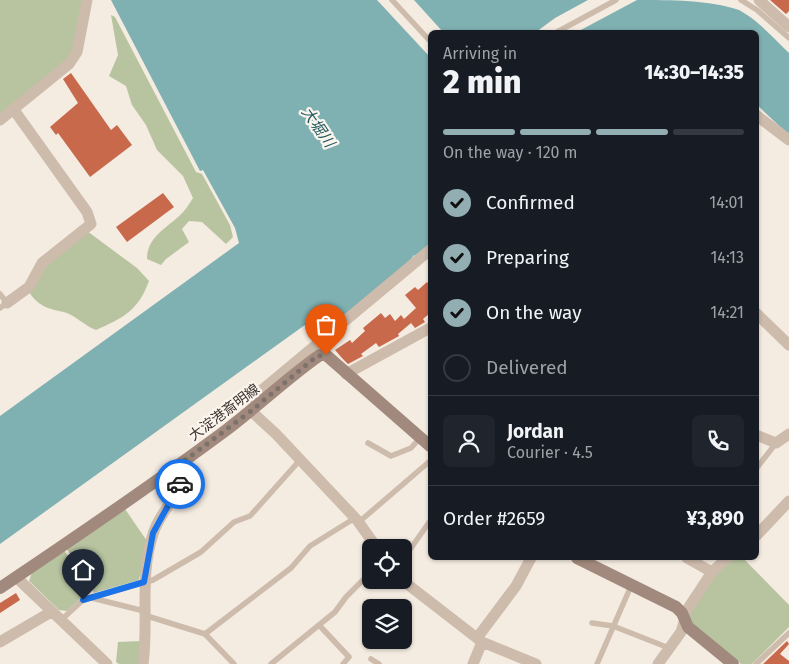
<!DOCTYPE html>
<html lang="en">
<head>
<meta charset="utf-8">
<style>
  :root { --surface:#171b24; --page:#20242c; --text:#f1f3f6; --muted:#9ea1a6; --line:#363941; --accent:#92aeb2 }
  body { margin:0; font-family:"Fira Sans","Noto Sans JP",sans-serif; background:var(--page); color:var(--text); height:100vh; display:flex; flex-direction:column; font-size:19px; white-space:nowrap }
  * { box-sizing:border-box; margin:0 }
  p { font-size:16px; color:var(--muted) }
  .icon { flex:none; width:28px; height:28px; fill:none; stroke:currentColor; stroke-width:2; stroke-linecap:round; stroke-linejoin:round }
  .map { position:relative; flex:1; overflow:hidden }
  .panel { position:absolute; left:428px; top:30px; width:331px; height:530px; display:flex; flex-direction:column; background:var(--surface); border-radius:8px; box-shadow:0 1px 4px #0004 }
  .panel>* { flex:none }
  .fabs { position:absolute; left:362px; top:539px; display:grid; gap:10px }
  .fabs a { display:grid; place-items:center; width:50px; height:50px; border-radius:8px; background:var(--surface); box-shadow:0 1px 4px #0004; font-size:25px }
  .pin { position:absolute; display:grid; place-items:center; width:42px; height:42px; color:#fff; margin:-51px -21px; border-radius:50% 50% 50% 0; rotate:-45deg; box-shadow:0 0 5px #0007 }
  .pin .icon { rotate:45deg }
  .courier { position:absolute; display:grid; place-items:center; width:50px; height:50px; margin:-25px; border:4px solid #1a73e8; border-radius:50%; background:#fff; color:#222; box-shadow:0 1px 6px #0007 }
  .overview em { font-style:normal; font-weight:800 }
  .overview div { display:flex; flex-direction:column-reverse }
  .overview { display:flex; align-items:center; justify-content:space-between; height:85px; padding:0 15px }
  h1 { font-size:32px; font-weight:800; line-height:38px }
  .bar { display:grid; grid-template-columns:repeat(4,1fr); gap:8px 5px; align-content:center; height:60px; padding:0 15px }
  .bar i { height:6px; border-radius:4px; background:var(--line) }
  .bar .selected { background:var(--accent) }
  .bar p { grid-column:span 4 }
  .line { display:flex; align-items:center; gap:12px; padding:0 15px; border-top:1px solid var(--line) }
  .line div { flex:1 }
  .round { display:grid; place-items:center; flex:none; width:52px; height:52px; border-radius:8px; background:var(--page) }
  ol { padding:0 15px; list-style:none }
  li { display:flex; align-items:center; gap:15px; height:55px }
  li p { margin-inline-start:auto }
  li .icon { padding:5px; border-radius:50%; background:var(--accent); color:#111; stroke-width:4 }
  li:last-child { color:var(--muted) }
  li i { width:28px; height:28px; border:2px solid var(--line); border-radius:50% }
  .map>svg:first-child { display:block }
  .green { fill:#b8c4a0 }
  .water { fill:#7fb0b2 }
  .building { fill:#c8694b }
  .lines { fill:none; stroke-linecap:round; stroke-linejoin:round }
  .lane { stroke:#cdbbac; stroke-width:5.5 }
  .street { stroke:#cdbbac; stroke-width:11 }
  .secondary { stroke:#a18a7d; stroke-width:12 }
  .done { stroke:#7c716b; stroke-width:5; stroke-dasharray:0 9 }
  .route { stroke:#1a73e8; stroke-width:6 }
  .labels { text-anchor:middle; stroke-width:4.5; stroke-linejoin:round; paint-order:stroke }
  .street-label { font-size:14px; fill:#3b302b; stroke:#fbf5ee }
  .water-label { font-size:15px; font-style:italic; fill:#1f5a5e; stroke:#fbf5ee }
</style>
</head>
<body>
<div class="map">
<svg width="789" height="664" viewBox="0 0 789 664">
  <rect width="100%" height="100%" fill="#f4ebe1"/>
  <!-- green -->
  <path class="green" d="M 0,0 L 87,0 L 77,52 L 0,116 Z
    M 111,15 L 115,17 L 196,172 L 202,174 L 230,225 L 233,237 L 226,244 L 202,222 L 189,221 L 182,229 L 189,242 L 166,259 L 161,265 L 147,259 C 147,235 170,227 184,211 C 188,207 190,202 193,198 L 183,176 L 157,150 L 146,125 L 132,105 L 126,86 L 109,76 L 118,55 Z
    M 87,231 L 137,268 L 149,281 C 138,311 123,318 96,330 C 85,326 75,315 64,312 C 48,309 37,306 28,290 L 42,265 Z
    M 125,509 L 147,541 L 139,580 L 94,593 L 67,549 Z
    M 64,550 L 90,593 L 81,598 L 67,611 L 59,610 L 29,581 L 32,572 Z
    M 735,558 L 743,558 L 789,605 L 789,627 L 752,664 L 741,664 L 690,622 L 689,613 L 714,575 Z
    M 141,641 L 139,664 L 119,664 L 116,662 L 118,642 Z"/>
  <!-- water -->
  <path class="water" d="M 111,0 L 377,0 L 430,57 L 430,244 L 415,256 L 414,255 L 408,263 L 334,325 L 323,312 L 0,544 L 0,416 L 239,243 L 235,228 L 203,170 L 200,171 Z
    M 414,0 L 588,0 L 555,18 L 536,32 L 443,32 Z
    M 637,0 C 671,0 709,0 739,10 C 758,20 773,38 789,53 L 789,135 L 756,104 L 756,32 L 577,32 Z"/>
  <!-- building -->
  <path class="building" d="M 770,0 L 789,0 L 789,11 L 786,14 Z
    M 71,73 L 111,130 L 117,125 L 132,145 L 90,177 L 58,133 L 56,135 L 50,127 L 78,103 L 63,79 Z
    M 163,193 L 174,207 L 127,242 L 116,227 Z
    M 427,282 L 430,286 L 430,313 L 423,319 L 425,322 L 415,328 L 411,323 L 398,334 L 399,336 L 379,347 L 376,343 L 361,354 L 363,356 L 348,364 L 342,358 L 335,350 L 350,340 L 352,343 L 365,331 L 363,328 L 381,313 L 385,318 L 390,314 L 395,321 L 401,315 L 404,319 L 416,308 L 405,295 L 415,287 L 418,290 Z
    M 16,593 L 20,600 L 0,613 L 0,603 Z
    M 787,641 L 789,644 L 780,654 L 789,661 L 789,664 L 763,664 Z"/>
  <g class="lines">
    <!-- lane -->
    <path class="lane" d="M 392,0 L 430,41
      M 741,0 L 757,10 L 789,38
      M 557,32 L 616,0
      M 0,294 L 7,303 L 0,308
      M 368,443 L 391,456 L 411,448 L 420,438
      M 756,469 L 776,443
      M 359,522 L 430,461
      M 404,558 L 430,521
      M 92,598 L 144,611
      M 144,615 L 205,634 L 291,568 L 310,546 L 355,518
      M 61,620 L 83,600 L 153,580 L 201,552 L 234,522 L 250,516 L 300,460
      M 592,623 L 613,626 L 669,648
      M 319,625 L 349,657 L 343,664
      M 205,634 L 234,664
      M 371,659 L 379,664
      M 271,664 L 335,612 L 346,597 L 371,572
      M 597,664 L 631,586
      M 756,664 L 789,633"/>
    <!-- street -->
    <path class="street" d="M 759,0 L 789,27
      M 756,115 L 789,140
      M 0,120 L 69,64 L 77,52 L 87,0
      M 7,303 L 29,287 L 42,263 L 91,224 L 87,212 L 14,110
      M 756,313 L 789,345
      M 346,374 L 430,328
      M 250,400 L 430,250
      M 251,411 L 276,434 L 357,520 L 377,548
      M 756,435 L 776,443 L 789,434
      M 756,536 L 789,501
      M 687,558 L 712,572
      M 16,577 L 107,664
      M 402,580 L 482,642 L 536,664
      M 683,616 L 712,572 L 727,558
      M 477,638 L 516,586 L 531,558
      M 0,642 L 51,612
      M 143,664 C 149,621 139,576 153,534 C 160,509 186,493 180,465
      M 473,664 L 482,642
      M 658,664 L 681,632 L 684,622"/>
    <!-- secondary -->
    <path class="secondary" d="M 577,558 L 676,607 L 682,613 L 688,627 L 733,664
      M 0,588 C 76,537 151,486 225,431 C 257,407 287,378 320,355 L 326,355 L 430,446"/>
  </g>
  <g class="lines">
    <!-- done -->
    <path class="done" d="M 180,484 L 182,475 L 180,464 L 251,411 L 317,356 L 326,355"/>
    <!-- route -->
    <path class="route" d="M 83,600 L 144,582 L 153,533 L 180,484"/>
  </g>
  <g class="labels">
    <!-- street labels -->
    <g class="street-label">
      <text transform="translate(224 412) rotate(-37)" y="5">大淀港斎明線</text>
    </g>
    <!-- water labels -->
    <g class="water-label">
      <text transform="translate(318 127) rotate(55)" y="5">大堀川</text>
    </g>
  </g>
</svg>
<div class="fabs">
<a><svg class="icon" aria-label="locate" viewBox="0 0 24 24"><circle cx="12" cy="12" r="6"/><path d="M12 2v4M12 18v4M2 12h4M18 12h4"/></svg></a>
<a><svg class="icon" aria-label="layers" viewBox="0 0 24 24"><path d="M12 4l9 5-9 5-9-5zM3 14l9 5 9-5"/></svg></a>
</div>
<div class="pin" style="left:326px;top:355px;background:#ea580c"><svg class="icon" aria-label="bag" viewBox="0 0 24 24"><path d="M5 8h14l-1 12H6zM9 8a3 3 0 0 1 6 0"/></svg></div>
<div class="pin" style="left:83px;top:600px;background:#1f2937"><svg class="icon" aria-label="home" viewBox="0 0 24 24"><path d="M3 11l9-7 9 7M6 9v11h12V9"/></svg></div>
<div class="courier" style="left:180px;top:484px"><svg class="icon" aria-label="car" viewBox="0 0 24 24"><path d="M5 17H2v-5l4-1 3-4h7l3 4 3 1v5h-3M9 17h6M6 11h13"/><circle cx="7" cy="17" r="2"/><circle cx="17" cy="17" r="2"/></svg></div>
<section class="panel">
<div class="overview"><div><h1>2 min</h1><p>Arriving in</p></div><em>14:30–14:35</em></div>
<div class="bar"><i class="selected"></i><i class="selected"></i><i class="selected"></i><i></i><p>On the way · 120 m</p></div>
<ol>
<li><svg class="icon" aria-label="check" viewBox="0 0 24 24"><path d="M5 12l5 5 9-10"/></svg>Confirmed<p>14:01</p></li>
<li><svg class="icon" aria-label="check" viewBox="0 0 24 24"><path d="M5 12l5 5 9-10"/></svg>Preparing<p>14:13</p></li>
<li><svg class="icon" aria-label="check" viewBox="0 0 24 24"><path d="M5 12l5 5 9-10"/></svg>On the way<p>14:21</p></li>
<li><i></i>Delivered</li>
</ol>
<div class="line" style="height:90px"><a class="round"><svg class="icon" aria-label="person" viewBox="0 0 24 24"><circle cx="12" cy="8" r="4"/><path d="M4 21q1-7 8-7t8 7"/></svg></a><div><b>Jordan</b><p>Courier · 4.5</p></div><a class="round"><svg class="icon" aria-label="phone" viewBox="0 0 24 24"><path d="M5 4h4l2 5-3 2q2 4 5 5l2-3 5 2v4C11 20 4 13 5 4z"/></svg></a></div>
<div class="line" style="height:65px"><div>Order #2659</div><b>¥3,890</b></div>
</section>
</div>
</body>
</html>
